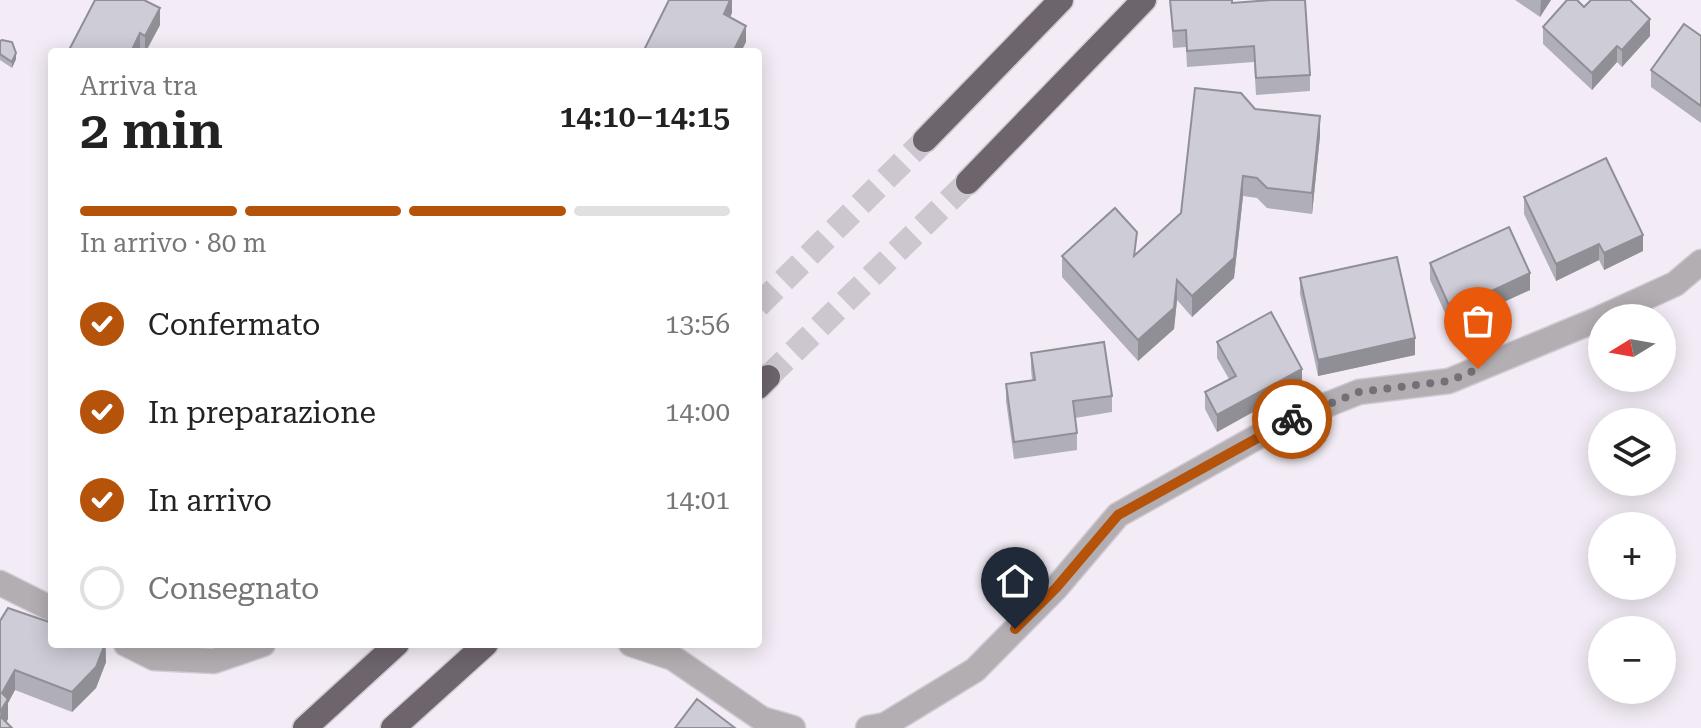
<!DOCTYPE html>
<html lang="it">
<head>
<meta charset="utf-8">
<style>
  :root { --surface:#fff; --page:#f2f2f2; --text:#222; --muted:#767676; --line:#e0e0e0; --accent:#b45309 }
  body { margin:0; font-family:"Roboto Serif",serif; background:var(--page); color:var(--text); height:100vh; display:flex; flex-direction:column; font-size:30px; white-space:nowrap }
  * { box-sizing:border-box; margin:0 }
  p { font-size:26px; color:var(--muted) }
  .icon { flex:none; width:44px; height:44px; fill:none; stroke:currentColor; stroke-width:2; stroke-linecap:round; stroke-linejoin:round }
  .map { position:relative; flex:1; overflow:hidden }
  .side { position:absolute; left:48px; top:48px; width:714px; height:600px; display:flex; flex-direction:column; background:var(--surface); border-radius:8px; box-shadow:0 4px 20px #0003 }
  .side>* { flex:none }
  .needle { width:52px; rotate:259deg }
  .controls { position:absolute; left:1588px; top:304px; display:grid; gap:16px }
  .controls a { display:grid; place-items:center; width:88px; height:88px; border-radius:50%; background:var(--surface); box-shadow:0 4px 20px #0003; font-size:40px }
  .pin { position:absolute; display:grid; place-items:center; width:68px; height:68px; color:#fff; margin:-82px -34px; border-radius:50% 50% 50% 0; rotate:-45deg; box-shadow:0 0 8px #0007 }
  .pin .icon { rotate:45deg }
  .courier { position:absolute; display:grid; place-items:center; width:80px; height:80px; margin:-40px; border:6px solid #b45309; border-radius:50%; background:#fff; color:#222; box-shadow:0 2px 10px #0007 }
  .head em { font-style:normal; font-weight:600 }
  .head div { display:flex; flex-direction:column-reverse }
  .head { display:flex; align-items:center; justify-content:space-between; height:136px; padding:0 32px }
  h1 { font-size:52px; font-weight:600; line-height:60px }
  .bar { display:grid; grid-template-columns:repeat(4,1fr); gap:12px 8px; align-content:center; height:96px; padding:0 32px }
  .bar i { height:10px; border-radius:6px; background:var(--line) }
  .bar .on { background:var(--accent) }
  .bar p { grid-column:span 4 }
  ol { padding:0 32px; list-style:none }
  li { display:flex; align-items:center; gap:24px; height:88px }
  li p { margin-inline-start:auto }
  li .icon { padding:8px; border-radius:50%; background:var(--accent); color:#fff; stroke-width:4 }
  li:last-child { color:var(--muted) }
  li i { width:44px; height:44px; border:4px solid var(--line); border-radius:50% }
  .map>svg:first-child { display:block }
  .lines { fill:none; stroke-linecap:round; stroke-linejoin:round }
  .highway-tunnel { stroke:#ccc6cf; stroke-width:24; stroke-dasharray:24 12; stroke-linecap:butt }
  .street-casing { stroke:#d0cad3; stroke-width:27 }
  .highway-casing { stroke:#d0cad3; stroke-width:27 }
  .street { stroke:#b3aeb2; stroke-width:24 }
  .highway { stroke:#6e656c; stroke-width:24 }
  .wall { fill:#b0afb9 }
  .shaded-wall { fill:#908f96 }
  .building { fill:#cdccd7; stroke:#908f96; stroke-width:2 }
  .done { stroke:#747077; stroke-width:8; stroke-dasharray:0 14.4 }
  .route { stroke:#b45309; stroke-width:10 }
</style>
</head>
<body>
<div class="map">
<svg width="1701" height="728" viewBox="0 0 1701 728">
  <rect width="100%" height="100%" fill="#f3ecf6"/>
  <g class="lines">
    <!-- highway-tunnel -->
    <path class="highway-tunnel" d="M 758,306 L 925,140
      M 768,377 L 968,182"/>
    <defs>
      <path id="street" d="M 0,583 L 52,609
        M 126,644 L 154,658 L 214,661 L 263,644
        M 631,644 L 673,658 L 762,719 L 793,728
        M 868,728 L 885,725 L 975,670 L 1056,588 L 1118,515 L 1286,421 L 1359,392 L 1449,381 L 1596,320 L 1675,284 L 1701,262"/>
      <path id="highway" d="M 925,140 L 1061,0
        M 968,182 L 1144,0
        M 758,387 L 768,377
        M 305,728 L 397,644
        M 393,728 L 486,644"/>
    </defs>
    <!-- street casing -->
    <use href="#street" class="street-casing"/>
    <!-- highway casing -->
    <use href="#highway" class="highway-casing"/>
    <!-- street -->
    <use href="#street" class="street"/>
    <!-- highway -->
    <use href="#highway" class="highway"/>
  </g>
  <!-- wall -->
  <path class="wall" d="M 95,0 L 160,25 L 146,52 L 140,50 Z
    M 1170,0 L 1232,0 L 1232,3 L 1310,75 L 1310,91 L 1256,95 L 1254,62 L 1187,67 L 1186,47 L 1173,48 Z
    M 1515,0 L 1551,0 L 1540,17 Z
    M 1584,7 L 1650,36 L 1622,67 L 1617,62 L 1592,90 L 1543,44 L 1543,27 Z
    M 1701,36 L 1701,123 L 1651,87 L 1651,70 Z
    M 0,41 L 16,59 L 12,68 L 0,60 Z
    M 1255,109 L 1320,136 L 1312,214 L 1267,208 L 1257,198 L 1243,196 L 1234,278 L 1192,317 L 1177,300 L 1174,329 L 1138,361 L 1062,277 L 1062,256 L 1136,253 L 1181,213 Z
    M 1524,197 L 1643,251 L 1604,270 L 1599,260 L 1556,281 L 1524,214 Z
    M 1430,263 L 1530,290 L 1451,326 L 1430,280 Z
    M 1300,278 L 1415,355 L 1318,376 L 1300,294 Z
    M 1217,342 L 1302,385 L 1217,432 L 1205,409 L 1205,392 L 1229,379 L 1217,358 Z
    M 1031,353 L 1112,396 L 1112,412 L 1075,418 L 1077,433 L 1077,450 L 1014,459 L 1006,401 L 1006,384 L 1032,380 L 1031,369 Z
    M 0,621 L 106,644 L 106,662 L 96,688 L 72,712 L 15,690 L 8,703 L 8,719 L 0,728 Z"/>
  <!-- shaded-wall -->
  <path class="shaded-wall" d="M 730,0 L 732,0 L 732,13 L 724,31 L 724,14 Z
    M 1541,0 L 1551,0 L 1540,17 Z
    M 160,8 L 160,25 L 145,52 L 145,36 Z
    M 1650,19 L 1650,36 L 1622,67 L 1622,50 Z
    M 746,26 L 746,42 L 741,52 L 733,52 Z
    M 140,33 L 140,50 L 139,52 L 131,52 Z
    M 1617,46 L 1617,62 L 1592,90 L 1592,73 Z
    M 16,53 L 16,59 L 12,68 L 12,62 Z
    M 1320,116 L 1320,136 L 1312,214 L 1312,193 Z
    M 1243,176 L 1243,196 L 1234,278 L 1192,317 L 1192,296 Z
    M 1643,235 L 1643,251 L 1604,270 L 1604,253 Z
    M 1599,244 L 1599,260 L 1556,281 L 1556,264 Z
    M 1530,273 L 1530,290 L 1451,326 L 1451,310 Z
    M 1177,280 L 1177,300 L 1174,329 L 1138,361 L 1138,340 Z
    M 1415,338 L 1415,355 L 1318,376 L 1318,360 Z
    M 1302,369 L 1302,385 L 1217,432 L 1217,415 Z
    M 105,644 L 106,662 L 96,688 L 72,712 L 72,692 Z
    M 15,670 L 15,690 L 8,703 L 8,719 L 3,728 L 0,728 L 2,693 Z"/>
  <!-- building -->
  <path class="building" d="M 95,0 L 144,0 L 160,8 L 145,36 L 140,33 L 131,52 L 68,52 Z
    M 669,0 L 730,0 L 724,14 L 746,26 L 733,52 L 643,52 Z
    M 1170,0 L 1232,0 L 1232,3 L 1271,0 L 1305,0 L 1310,75 L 1256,78 L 1254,46 L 1187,51 L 1186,30 L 1173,31 Z
    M 1567,0 L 1577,0 L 1584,7 L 1591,0 L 1630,0 L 1650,19 L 1622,50 L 1617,46 L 1592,73 L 1543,27 Z
    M 1684,24 L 1701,36 L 1701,106 L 1651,70 Z
    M 2,40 L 12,42 L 16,53 L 12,62 L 0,54 L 0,41 Z
    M 1195,88 L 1241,93 L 1255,109 L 1320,116 L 1312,193 L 1267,188 L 1257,178 L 1243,176 L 1234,258 L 1192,296 L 1177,280 L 1174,308 L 1138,340 L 1062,256 L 1115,208 L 1137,232 L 1134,256 L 1181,213 Z
    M 1606,158 L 1643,235 L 1604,253 L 1599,244 L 1556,264 L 1524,197 Z
    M 1509,227 L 1530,273 L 1451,310 L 1430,263 Z
    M 1397,257 L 1415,338 L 1318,360 L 1300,278 Z
    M 1271,312 L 1302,369 L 1217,415 L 1205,392 L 1236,376 L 1217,342 Z
    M 1104,342 L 1112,396 L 1073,401 L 1077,433 L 1014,442 L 1006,384 L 1035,380 L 1031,353 Z
    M 8,608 L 52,623 L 52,644 L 105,644 L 96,667 L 72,692 L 15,670 L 2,693 L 8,699 L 0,712 L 0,621 Z
    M 697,699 L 735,728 L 675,728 Z
    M 0,716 L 12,728 L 0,728 Z"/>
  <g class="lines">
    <!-- done -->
    <path class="done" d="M 1292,419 L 1359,392 L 1449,381 L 1478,369"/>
    <!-- route -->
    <path class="route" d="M 1015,629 L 1056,588 L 1118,515 L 1292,419"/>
  </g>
</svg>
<div class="controls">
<a><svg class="needle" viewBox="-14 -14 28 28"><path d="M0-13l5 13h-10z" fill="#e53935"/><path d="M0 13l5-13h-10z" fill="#767676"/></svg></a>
<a><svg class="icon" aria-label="layers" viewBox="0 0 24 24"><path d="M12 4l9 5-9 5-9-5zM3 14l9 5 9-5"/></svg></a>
<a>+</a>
<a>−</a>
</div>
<div class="pin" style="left:1478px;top:369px;background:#ea580c"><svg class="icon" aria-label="bag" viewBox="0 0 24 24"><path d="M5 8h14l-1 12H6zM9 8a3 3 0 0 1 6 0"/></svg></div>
<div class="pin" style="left:1015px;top:629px;background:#1f2937"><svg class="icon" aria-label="home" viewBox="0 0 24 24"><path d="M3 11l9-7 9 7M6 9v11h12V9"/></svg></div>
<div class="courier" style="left:1292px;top:419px"><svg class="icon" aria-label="bike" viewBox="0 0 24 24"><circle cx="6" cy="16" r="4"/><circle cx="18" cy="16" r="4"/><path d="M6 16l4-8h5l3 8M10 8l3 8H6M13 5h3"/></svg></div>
<section class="side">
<div class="head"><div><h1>2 min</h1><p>Arriva tra</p></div><em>14:10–14:15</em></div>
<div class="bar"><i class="on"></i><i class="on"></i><i class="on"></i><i></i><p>In arrivo · 80 m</p></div>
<ol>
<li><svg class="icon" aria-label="check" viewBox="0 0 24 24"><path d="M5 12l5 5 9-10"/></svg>Confermato<p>13:56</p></li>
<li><svg class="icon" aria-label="check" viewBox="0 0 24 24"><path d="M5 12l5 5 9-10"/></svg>In preparazione<p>14:00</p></li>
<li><svg class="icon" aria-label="check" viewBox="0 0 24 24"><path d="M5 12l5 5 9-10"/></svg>In arrivo<p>14:01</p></li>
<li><i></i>Consegnato</li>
</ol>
</section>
</div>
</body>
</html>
